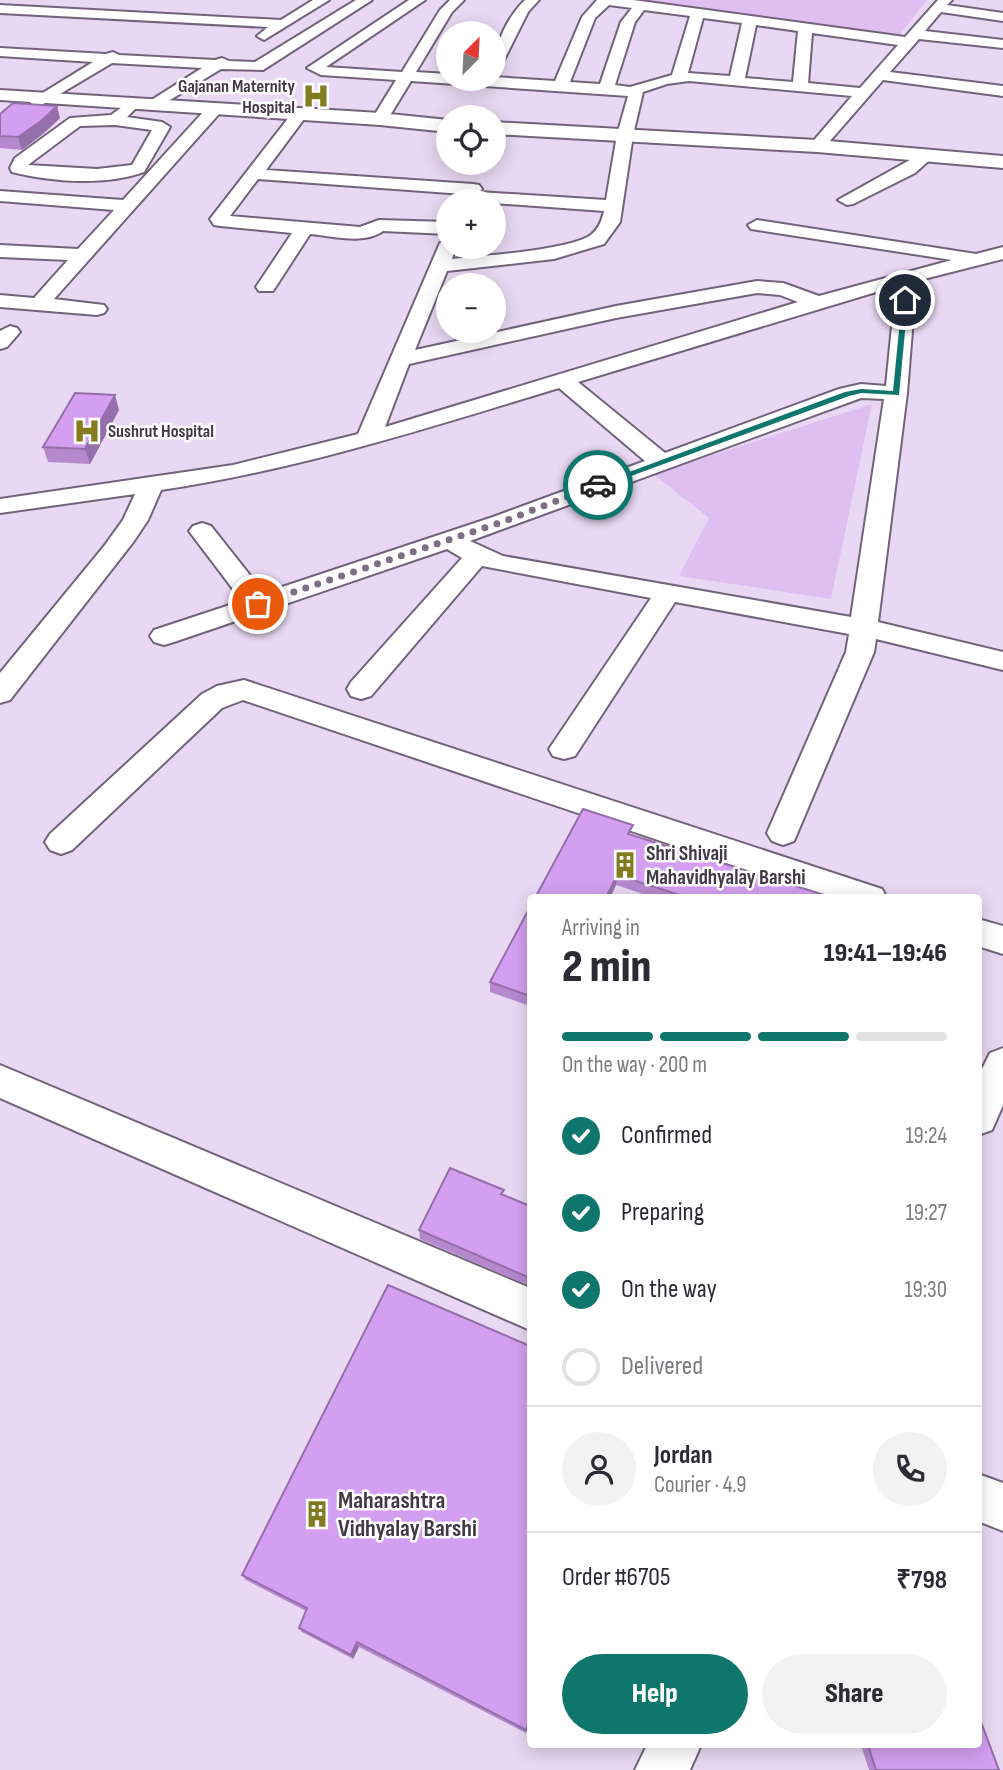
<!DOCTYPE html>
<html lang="en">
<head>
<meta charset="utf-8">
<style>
  :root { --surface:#fff; --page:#f2f2f3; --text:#2b2b33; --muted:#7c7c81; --line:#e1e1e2; --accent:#0f766e }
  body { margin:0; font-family:"Sofia Sans Condensed",sans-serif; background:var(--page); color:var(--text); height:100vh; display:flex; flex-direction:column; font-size:26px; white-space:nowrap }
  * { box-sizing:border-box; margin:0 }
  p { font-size:23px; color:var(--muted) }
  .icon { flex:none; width:38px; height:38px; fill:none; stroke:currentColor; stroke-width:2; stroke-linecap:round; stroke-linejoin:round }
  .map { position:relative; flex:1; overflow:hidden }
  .drawer { position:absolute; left:527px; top:894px; width:455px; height:854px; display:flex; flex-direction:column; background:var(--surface); border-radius:7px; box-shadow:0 4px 18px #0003 }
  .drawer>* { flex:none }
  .needle { width:46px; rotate:24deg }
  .fabs { position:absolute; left:436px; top:21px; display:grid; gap:14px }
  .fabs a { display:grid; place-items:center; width:70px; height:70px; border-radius:50%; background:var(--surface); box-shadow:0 4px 18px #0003; font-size:35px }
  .pin { position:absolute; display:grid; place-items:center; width:60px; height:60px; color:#fff; margin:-30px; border:4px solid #fff; border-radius:50%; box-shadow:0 2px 7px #0007 }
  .courier { position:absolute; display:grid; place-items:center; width:70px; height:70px; margin:-35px; border:5px solid #0f766e; border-radius:50%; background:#fff; color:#222; box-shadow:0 2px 9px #0007 }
  .summary em { font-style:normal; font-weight:800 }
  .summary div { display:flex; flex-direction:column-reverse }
  .summary { display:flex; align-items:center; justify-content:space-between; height:119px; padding:0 35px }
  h1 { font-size:46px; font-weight:800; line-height:52px }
  .bar { display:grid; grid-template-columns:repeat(4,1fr); gap:10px 7px; align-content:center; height:84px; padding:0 35px }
  .bar i { height:9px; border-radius:5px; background:var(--line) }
  .bar .current { background:var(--accent) }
  .bar p { grid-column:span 4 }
  .line { display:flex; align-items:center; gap:18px; padding:0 35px; border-top:2px solid var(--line) }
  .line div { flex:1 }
  .round { display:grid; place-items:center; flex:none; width:74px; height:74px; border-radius:37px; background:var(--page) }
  ol { padding:0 35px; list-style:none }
  li { display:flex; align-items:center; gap:21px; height:77px }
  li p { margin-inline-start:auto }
  li .icon { padding:7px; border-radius:50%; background:var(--accent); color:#fff; stroke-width:4 }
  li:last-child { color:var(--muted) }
  li i { width:38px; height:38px; border:4px solid var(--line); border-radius:50% }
  .primary-button { display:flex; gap:14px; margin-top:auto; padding:14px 35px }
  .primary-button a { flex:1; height:80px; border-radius:42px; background:var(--accent); color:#fff; font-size:28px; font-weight:800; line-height:80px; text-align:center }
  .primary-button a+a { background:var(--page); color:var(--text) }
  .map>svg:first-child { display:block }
  .green { fill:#dfbff2 }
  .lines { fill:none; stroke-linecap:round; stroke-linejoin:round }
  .minor-casing { stroke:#72637b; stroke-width:4 }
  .major-casing { stroke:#72637b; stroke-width:4 }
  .minor { fill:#fff; fill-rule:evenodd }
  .major { fill:#fff; fill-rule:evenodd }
  .wall { fill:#b689cf }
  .shaded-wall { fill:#946fa9 }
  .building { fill:#d49ff1; stroke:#946fa9; stroke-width:2 }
  .route { fill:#0f766e }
  .done { stroke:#7c7182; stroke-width:7; stroke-dasharray:0 12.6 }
  .labels { text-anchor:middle; stroke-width:5; stroke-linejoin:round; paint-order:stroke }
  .far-poi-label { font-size:18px; font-weight:bold; fill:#413a45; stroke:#fff; text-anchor:end }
  .poi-label { font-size:21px; font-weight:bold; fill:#413a45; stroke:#fff; text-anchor:start }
  .near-poi-label { font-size:24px; font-weight:bold; fill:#413a45; stroke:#fff; text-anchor:start }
</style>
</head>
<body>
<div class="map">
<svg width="1003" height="1770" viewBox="0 0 1003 1770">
  <rect width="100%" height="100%" fill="#e9d8f3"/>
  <!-- green -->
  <path class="green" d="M 611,0 L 927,0 L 897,38 Z
    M 872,404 L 831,599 L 679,576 L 709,518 L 653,474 Z"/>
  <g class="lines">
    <defs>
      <path id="minor" d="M 313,0 L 329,0 L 264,40 L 257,36 L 268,27 L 0,13 L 0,5 L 281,20 Z
        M 356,0 L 372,0 L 263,70 L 221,69 L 155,109 L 150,107 L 147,104 L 150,101 L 202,68 L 112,63 L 38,107 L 33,105 L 30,102 L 33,99 L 93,62 L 0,56 L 0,48 L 106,54 L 113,52 L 119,55 L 215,60 L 222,58 L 229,61 L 255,62 Z
        M 409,0 L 425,0 L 326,67 L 402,72 L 440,10 L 450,0 L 464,0 L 452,12 L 416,72 L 448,74 L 448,79 L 494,77 L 555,81 L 582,17 L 597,0 L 633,0 L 905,37 L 938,0 L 952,0 L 947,5 L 1003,13 L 1003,21 L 941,12 L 925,31 L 1003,40 L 1003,48 L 919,39 L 890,72 L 1003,86 L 1003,96 L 883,80 L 823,149 L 817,151 L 809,146 L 852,96 L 689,81 L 667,84 L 643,92 L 633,135 L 620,222 L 604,244 L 554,259 L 447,271 L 415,350 L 616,306 L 757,281 L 783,283 L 819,296 L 952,260 L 751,229 L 748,225 L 757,220 L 976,254 L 1003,247 L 1003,259 L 916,281 L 907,393 L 878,622 L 1003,652 L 1003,670 L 876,639 L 874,652 L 794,841 L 783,845 L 772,841 L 767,833 L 846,652 L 849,634 L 675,602 L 575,756 L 564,759 L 553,756 L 549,749 L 651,598 L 482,566 L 371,696 L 361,699 L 351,696 L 347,689 L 351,682 L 462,558 L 447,549 L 174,642 L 164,645 L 154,642 L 150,636 L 154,630 L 242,601 L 189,531 L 193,526 L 202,523 L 211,526 L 264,593 L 493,517 L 645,461 L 559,388 C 427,428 297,470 161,490 L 148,520 L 134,541 L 10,700 L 0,703 L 0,673 L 105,545 L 123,520 L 135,494 L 0,513 L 0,499 L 233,465 L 358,434 L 440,243 L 447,241 L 448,247 L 456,247 L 452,259 C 479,256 574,250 592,234 C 599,228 602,220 604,211 L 465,201 L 460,197 L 463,194 L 258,179 L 230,216 L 360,227 L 379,220 L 448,222 L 448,234 L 383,231 C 363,245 333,236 310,234 L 273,291 L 259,291 L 256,287 L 292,233 L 220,226 L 214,225 L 210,219 L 290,116 L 296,114 L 304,119 L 266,170 L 473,184 L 479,185 L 482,189 L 479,192 L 606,200 L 617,135 L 628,96 L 411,81 L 386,122 L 380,124 L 372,119 L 396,80 L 321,75 L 307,68 ZM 609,5 L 632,8 L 621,22 L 600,84 L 570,82 L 595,18 ZM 644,10 L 690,16 L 672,75 L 630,87 L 615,85 L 635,22 ZM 703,18 L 742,23 L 730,76 L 688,73 ZM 756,25 L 798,31 L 793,82 L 745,78 ZM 812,33 L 898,45 L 860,88 L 808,83 ZM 896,286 L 886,386 L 861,384 L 839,389 L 665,453 L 578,382 ZM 757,293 L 780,295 L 798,302 L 385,427 L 409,364 L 616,318 ZM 861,398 L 884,399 L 851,617 L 503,556 L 470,541 Z
        M 525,0 L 539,0 L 528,12 L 501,66 L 494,70 C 494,46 507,17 525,0 Z
        M 129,102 L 137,107 L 127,117 L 162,122 L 170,127 L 144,172 C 104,186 52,182 12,172 L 10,168 L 15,158 L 70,118 L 111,115 ZM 115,125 L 152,130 L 132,165 L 97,169 L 28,165 L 80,126 Z
        M 212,107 L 220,112 L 218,115 L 54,299 L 104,305 L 107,309 L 104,313 L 97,315 L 0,307 L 0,295 L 34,298 L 68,260 L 0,257 L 0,245 L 78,249 L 114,210 L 0,201 L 0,191 L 123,200 L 206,109 Z
        M 500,123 L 508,128 L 500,145 L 494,147 L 494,126 Z
        M 926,151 L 934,156 L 915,173 L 853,204 L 847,205 L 838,200 Z
        M 10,326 L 17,328 L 20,332 L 7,347 L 0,349 L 0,331 Z
        M 244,680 L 882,889 L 887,898 L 830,898 L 243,700 L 222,708 L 72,850 L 61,854 L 50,850 L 45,842 L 50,834 L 202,694 L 217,686 Z
        M 978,919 L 1003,926 L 1003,954 L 978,946 Z
        M 1003,1048 L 1003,1105 L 992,1130 L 978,1135 L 978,1077 L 990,1053 Z
        M 0,1065 L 530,1288 L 530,1330 L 0,1098 Z
        M 978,1474 L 1003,1483 L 1003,1531 L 978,1521 Z
        M 647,1745 L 701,1745 L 690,1770 L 635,1770 Z"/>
      <path id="major" d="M 0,90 L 380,113 L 448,120 L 448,132 L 380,125 L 0,100 Z
        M 494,122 L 817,140 L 1003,156 L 1003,168 L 817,152 L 494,134 Z"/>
    </defs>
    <!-- minor casing -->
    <use href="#minor" class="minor-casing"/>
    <!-- major casing -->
    <use href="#major" class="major-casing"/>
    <!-- minor -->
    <use href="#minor" class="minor"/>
    <!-- major -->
    <use href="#major" class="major"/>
  </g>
  <!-- wall -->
  <path class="wall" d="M 0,114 L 60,118 L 44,133 L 22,150 L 0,148 Z
    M 119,410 L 90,464 L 48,462 L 43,447 Z
    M 632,835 L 834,898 L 655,898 L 616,885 L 610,898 L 535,898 Z
    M 530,907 L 530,1006 L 490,992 L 490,982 Z
    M 504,1195 L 530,1206 L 530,1286 L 420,1239 L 419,1230 Z
    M 530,1346 L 530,1721 L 526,1733 L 359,1647 L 353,1659 L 302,1632 L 299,1628 L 306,1611 L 246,1580 L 242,1575 Z
    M 861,1745 L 978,1745 L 999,1770 L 869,1770 Z"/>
  <!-- shaded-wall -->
  <path class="shaded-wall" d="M 57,106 L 60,118 L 44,133 L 22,150 L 18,137 Z
    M 115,395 L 119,410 L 90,464 L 85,449 Z
    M 617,875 L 616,885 L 610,898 L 606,898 Z
    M 357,1642 L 359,1647 L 353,1659 L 351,1655 Z"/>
  <!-- building -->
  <path class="building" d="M 13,103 L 57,106 L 41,121 L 18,137 L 0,136 L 0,114 Z
    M 75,393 L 115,395 L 85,449 L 43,447 Z
    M 583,809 L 633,825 L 628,834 L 834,898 L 689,898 L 617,875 L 606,898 L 535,898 Z
    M 530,907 L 530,996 L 490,982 Z
    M 450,1168 L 504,1190 L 501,1194 L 530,1206 L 530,1278 L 419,1230 Z
    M 388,1285 L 530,1346 L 530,1719 L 526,1730 L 357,1642 L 351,1655 L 299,1628 L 307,1608 L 242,1575 Z
    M 978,1714 L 999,1770 L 876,1770 L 868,1745 L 978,1745 Z"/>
  <!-- route -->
  <path class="route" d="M 905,298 L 908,300 L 899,395 L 861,393 L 849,396 L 601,487 L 594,485 L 845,392 L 861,389 L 893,391 L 902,300 Z"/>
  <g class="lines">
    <!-- done -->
    <path class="done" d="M 258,604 L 502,522 L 598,485"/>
  </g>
  <!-- icons -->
  <defs>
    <symbol id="hospital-bare" viewBox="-9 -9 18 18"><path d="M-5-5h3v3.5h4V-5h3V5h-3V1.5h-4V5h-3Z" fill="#847b21" stroke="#fff" stroke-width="2.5" paint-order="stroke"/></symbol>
    <symbol id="building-bare" viewBox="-9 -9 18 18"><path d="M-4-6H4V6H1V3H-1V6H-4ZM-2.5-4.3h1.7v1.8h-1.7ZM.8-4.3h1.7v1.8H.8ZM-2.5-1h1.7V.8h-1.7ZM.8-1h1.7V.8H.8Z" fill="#847b21" stroke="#fff" stroke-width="2.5" paint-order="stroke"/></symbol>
  </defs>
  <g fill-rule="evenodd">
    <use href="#hospital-bare" x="297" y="77" width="38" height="38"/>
    <use href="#hospital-bare" x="68" y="412" width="38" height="38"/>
    <use href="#building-bare" x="606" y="846" width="38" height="38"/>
    <use href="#building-bare" x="298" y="1495" width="38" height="38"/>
  </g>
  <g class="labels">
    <!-- far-poi labels -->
    <g class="far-poi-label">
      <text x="295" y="92">Gajanan Maternity<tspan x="295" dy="21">Hospital</tspan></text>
      <text x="108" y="437" text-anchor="start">Sushrut Hospital</text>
    </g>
    <!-- poi labels -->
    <g class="poi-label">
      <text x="646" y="860">Shri Shivaji<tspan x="646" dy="24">Mahavidhyalay Barshi</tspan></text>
    </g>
    <!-- near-poi labels -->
    <g class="near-poi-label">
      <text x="338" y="1508">Maharashtra<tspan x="338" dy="28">Vidhyalay Barshi</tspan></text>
    </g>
  </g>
</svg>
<div class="fabs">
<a><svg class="needle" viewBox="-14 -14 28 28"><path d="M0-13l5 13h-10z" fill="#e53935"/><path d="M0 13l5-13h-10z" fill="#7c7c81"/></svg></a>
<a><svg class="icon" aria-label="locate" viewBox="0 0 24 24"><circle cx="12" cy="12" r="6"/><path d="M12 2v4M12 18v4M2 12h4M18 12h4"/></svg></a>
<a>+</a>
<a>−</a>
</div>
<div class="pin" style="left:258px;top:604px;background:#ea580c"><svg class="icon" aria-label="bag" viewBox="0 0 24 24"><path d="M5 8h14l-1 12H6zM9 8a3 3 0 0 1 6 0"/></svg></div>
<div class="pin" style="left:905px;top:300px;background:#1f2937"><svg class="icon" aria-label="home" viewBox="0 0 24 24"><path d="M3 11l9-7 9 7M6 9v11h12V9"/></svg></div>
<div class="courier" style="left:598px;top:485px"><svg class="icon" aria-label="car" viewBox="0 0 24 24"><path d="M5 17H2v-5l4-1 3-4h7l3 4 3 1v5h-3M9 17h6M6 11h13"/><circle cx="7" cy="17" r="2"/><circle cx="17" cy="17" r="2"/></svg></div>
<section class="drawer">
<div class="summary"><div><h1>2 min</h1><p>Arriving in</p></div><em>19:41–19:46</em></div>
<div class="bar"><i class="current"></i><i class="current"></i><i class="current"></i><i></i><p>On the way · 200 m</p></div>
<ol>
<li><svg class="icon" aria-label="check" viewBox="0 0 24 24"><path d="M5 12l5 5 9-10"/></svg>Confirmed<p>19:24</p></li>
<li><svg class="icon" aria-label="check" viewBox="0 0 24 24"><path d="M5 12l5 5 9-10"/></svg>Preparing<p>19:27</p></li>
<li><svg class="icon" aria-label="check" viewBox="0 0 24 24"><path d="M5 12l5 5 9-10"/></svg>On the way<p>19:30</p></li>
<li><i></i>Delivered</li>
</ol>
<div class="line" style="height:126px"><a class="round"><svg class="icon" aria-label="person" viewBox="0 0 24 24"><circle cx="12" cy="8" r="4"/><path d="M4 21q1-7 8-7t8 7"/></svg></a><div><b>Jordan</b><p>Courier · 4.9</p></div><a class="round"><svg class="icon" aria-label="phone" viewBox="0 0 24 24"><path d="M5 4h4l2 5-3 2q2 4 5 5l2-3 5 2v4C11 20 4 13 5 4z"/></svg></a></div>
<div class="line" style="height:91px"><div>Order #6705</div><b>₹798</b></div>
<div class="primary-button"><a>Help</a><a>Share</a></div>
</section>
</div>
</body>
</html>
